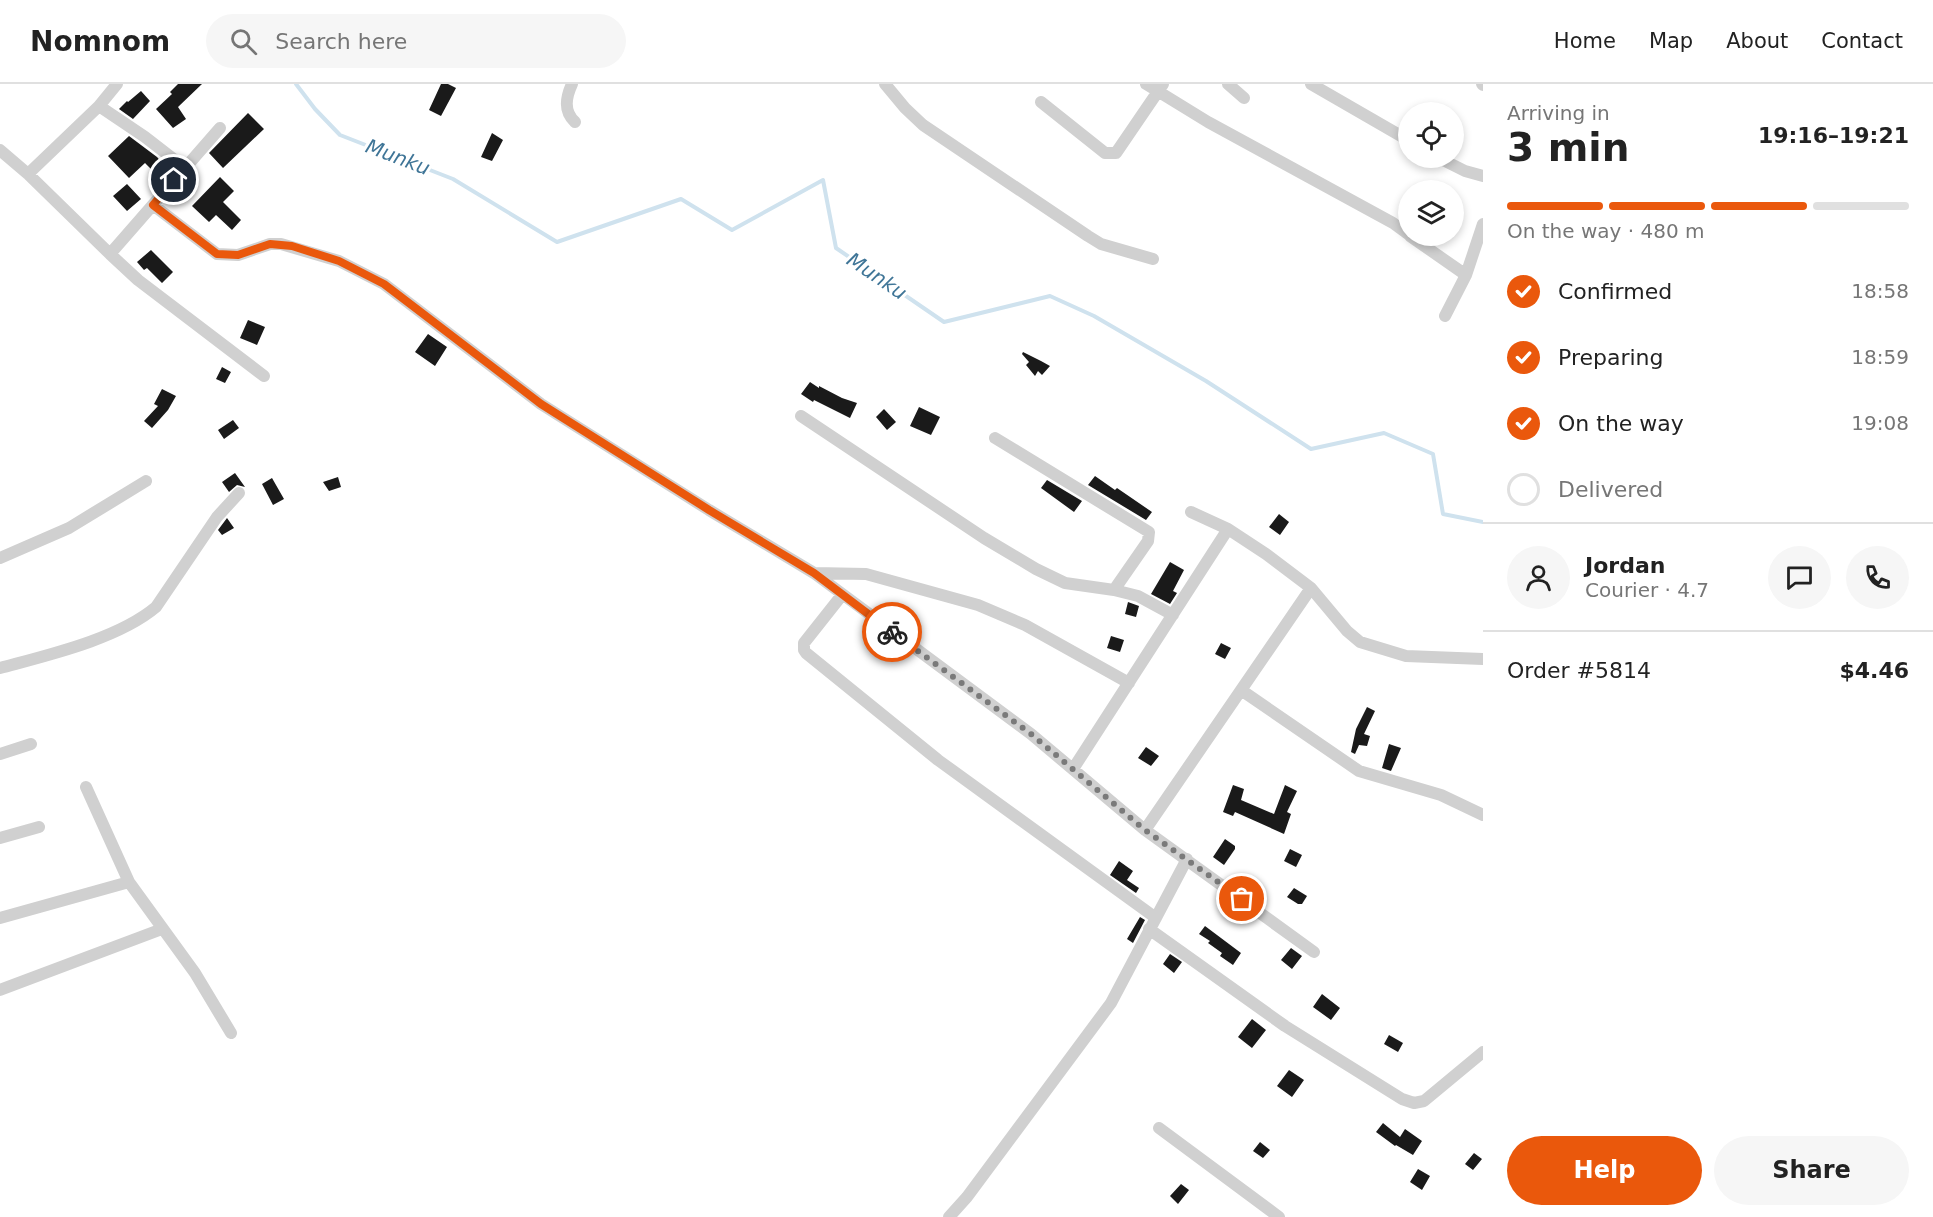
<!DOCTYPE html>
<html lang="en">
<head>
<meta charset="utf-8">
<style>
  :root { --surface:#fff; --page:#f6f6f6; --text:#222; --muted:#767676; --line:#e0e0e0; --accent:#ea580c }
  body { margin:0; font-family:"DejaVu Sans",sans-serif; background:var(--page); color:var(--text); height:100vh; display:flex; flex-direction:column; font-size:22px; white-space:nowrap }
  * { box-sizing:border-box; margin:0 }
  p { font-size:20px; color:var(--muted) }
  .icon { flex:none; width:33px; height:33px; fill:none; stroke:currentColor; stroke-width:2; stroke-linecap:round; stroke-linejoin:round }
  .map { position:relative; flex:1; overflow:hidden }
  .details { display:flex; flex-direction:column; background:var(--surface); width:450px }
  .details>* { flex:none }
  .buttons { position:absolute; left:1398px; top:18px; display:grid; gap:12px }
  .buttons a { display:grid; place-items:center; width:66px; height:66px; border-radius:50%; background:var(--surface); box-shadow:0 3px 9px #0003; font-size:30px }
  .pin { position:absolute; display:grid; place-items:center; width:51px; height:51px; color:#fff; margin:-26px; border:3px solid #fff; border-radius:50%; box-shadow:0 2px 6px #0007 }
  .courier { position:absolute; display:grid; place-items:center; width:60px; height:60px; margin:-30px; border:4px solid #ea580c; border-radius:50%; background:#fff; color:#222; box-shadow:0 2px 8px #0007 }
  .headline em { font-style:normal; font-weight:800 }
  .headline div { display:flex; flex-direction:column-reverse }
  .headline { display:flex; align-items:center; justify-content:space-between; height:102px; padding:0 24px }
  h1 { font-size:39px; font-weight:800; line-height:45px }
  .bar { display:grid; grid-template-columns:repeat(4,1fr); gap:9px 6px; align-content:center; height:72px; padding:0 24px }
  .bar i { height:8px; border-radius:4px; background:var(--line) }
  .bar .on { background:var(--accent) }
  .bar p { grid-column:span 4 }
  .line { display:flex; align-items:center; gap:15px; padding:0 24px; border-top:2px solid var(--line) }
  .line div { flex:1 }
  .round { display:grid; place-items:center; flex:none; width:63px; height:63px; border-radius:32px; background:var(--page) }
  ol { padding:0 24px; list-style:none }
  li { display:flex; align-items:center; gap:18px; height:66px }
  li p { margin-inline-start:auto }
  li .icon { padding:6px; border-radius:50%; background:var(--accent); color:#fff; stroke-width:4 }
  li:last-child { color:var(--muted) }
  li i { width:33px; height:33px; border:3px solid var(--line); border-radius:50% }
  .cta { display:flex; gap:12px; margin-top:auto; padding:12px 24px }
  .cta a { flex:1; height:69px; border-radius:36px; background:var(--accent); color:#fff; font-size:24px; font-weight:800; line-height:69px; text-align:center }
  .cta a+a { background:var(--page); color:var(--text) }
  header { display:flex; align-items:center; gap:36px; box-sizing:border-box; height:84px; padding:0 30px; background:var(--surface); border-bottom:2px solid var(--line) }
  header strong { font-size:28px }
  nav { display:flex; gap:33px; margin-inline-start:auto; font-size:21px }
  .search { width:420px; height:54px; background:var(--page); display:flex; align-items:center; gap:15px; box-sizing:border-box; padding:0 21px; border-radius:33px; color:var(--muted); font-size:22px }
  main { display:flex; flex:1; min-height:0 }
  .map>svg:first-child { display:block }
  .lines { fill:none; stroke-linecap:round; stroke-linejoin:round }
  .stream { stroke:#cfe2ee; stroke-width:4 }
  .building { fill:#1a1a1a }
  .street { stroke:#d0d0d0; stroke-width:12 }
  .done { stroke:#7a7a7a; stroke-width:6; stroke-dasharray:0 10.8 }
  .route { stroke:#ea580c; stroke-width:8 }
  .labels { text-anchor:middle; stroke-width:6; stroke-linejoin:round; paint-order:stroke }
  .water-label { font-size:20px; font-style:italic; fill:#3f7597; stroke:#fff }
</style>
</head>
<body>
<header>
<strong>Nomnom</strong>
<div class="search"><svg class="icon" aria-label="search" viewBox="0 0 24 24"><circle cx="10" cy="10" r="6"/><path d="M15 15l6 6"/></svg>Search here</div>
<nav><a>Home</a><a>Map</a><a>About</a><a>Contact</a></nav>
</header>
<main>
<div class="map">
<svg width="1483" height="1133" viewBox="0 0 1483 1133">
  <rect width="100%" height="100%" fill="#fff"/>
  <g class="lines">
    <!-- stream -->
    <path class="stream" d="M 296,0 L 315,25 L 340,51 L 453,95 L 557,158 L 681,115 L 732,146 L 823,96 L 836,164 L 944,238 L 1050,212 L 1094,232 L 1206,297 L 1311,365 L 1384,349 L 1433,370 L 1443,430 L 1483,438"/>
  </g>
  <!-- building -->
  <path class="building" d="M 178,0 L 202,0 L 178,23 L 186,35 L 173,44 L 156,25 L 172,10 L 170,8 Z
    M 441,0 L 448,0 L 456,4 L 441,32 L 429,26 Z
    M 141,7 L 150,17 L 133,35 L 119,25 L 127,17 L 128,18 Z
    M 248,29 L 264,45 L 223,84 L 209,69 Z
    M 492,49 L 503,56 L 492,77 L 481,73 Z
    M 129,52 L 157,73 L 165,82 L 157,91 L 145,79 L 129,94 L 108,72 Z
    M 220,93 L 234,107 L 223,118 L 241,136 L 232,146 L 216,131 L 209,138 L 192,122 Z
    M 127,100 L 141,115 L 127,127 L 113,112 Z
    M 151,166 L 173,188 L 162,199 L 147,184 L 144,186 L 137,178 Z
    M 248,236 L 265,243 L 257,261 L 240,254 Z
    M 428,250 L 447,263 L 435,282 L 415,268 Z
    M 1023,268 L 1041,277 L 1050,282 L 1042,291 L 1038,287 L 1035,292 L 1026,281 L 1029,278 L 1022,270 Z
    M 222,283 L 231,288 L 225,299 L 216,295 Z
    M 810,298 L 819,304 L 819,302 L 842,314 L 857,319 L 850,334 L 814,316 L 813,318 L 801,310 Z
    M 162,305 L 176,312 L 168,326 L 152,344 L 144,337 L 158,322 L 154,320 Z
    M 919,323 L 940,333 L 931,351 L 910,342 Z
    M 884,325 L 896,338 L 887,346 L 876,333 Z
    M 233,336 L 239,344 L 224,355 L 218,346 Z
    M 235,389 L 245,403 L 237,401 L 229,408 L 222,398 Z
    M 1095,392 L 1115,406 L 1117,404 L 1152,428 L 1146,436 L 1088,401 Z
    M 338,393 L 341,403 L 329,407 L 323,398 Z
    M 272,394 L 284,415 L 273,421 L 262,400 Z
    M 1047,396 L 1082,417 L 1074,428 L 1041,404 Z
    M 1279,430 L 1289,438 L 1280,451 L 1269,443 Z
    M 227,434 L 234,444 L 222,451 L 218,446 Z
    M 1170,478 L 1184,486 L 1173,507 L 1177,509 L 1170,520 L 1151,510 Z
    M 1128,518 L 1139,522 L 1136,533 L 1125,530 Z
    M 1111,552 L 1124,556 L 1120,568 L 1107,564 Z
    M 1221,559 L 1231,564 L 1225,575 L 1215,570 Z
    M 1367,623 L 1375,627 L 1364,650 L 1370,652 L 1367,662 L 1359,661 L 1355,670 L 1351,668 L 1356,645 Z
    M 1389,660 L 1401,664 L 1391,687 L 1382,684 Z
    M 1146,663 L 1159,672 L 1151,682 L 1138,674 Z
    M 1233,701 L 1244,705 L 1241,716 L 1274,730 L 1285,701 L 1297,707 L 1287,728 L 1291,730 L 1284,750 L 1235,728 L 1233,732 L 1223,728 Z
    M 1225,755 L 1235,762 L 1235,765 L 1224,781 L 1213,773 Z
    M 1290,765 L 1302,771 L 1296,783 L 1284,777 Z
    M 1119,777 L 1133,787 L 1127,796 L 1139,804 L 1136,809 L 1110,791 Z
    M 1294,804 L 1307,812 L 1302,820 L 1298,820 L 1287,813 Z
    M 1140,833 L 1145,836 L 1133,859 L 1127,855 Z
    M 1205,842 L 1241,869 L 1233,881 L 1220,872 L 1222,869 L 1208,859 L 1210,857 L 1199,850 Z
    M 1291,864 L 1302,872 L 1292,885 L 1281,876 Z
    M 1170,870 L 1182,878 L 1174,889 L 1163,880 Z
    M 1322,910 L 1340,924 L 1331,936 L 1313,923 Z
    M 1252,935 L 1266,946 L 1252,964 L 1238,953 Z
    M 1389,951 L 1403,959 L 1398,968 L 1384,960 Z
    M 1289,986 L 1304,996 L 1292,1013 L 1277,1002 Z
    M 1383,1039 L 1400,1053 L 1405,1045 L 1422,1057 L 1413,1071 L 1396,1061 L 1395,1062 L 1376,1048 Z
    M 1260,1058 L 1270,1066 L 1263,1074 L 1253,1067 Z
    M 1474,1069 L 1482,1075 L 1473,1086 L 1465,1080 Z
    M 1418,1085 L 1430,1092 L 1422,1106 L 1410,1098 Z
    M 1181,1100 L 1189,1106 L 1178,1120 L 1170,1112 Z"/>
  <g class="lines">
    <!-- street -->
    <path class="street" d="M 572,0 C 566,13 563,27 575,38
      M 885,0 L 905,24 L 923,41 L 1088,152 L 1101,160 L 1153,175
      M 1146,0 L 1208,38 L 1393,139 L 1408,150
      M 1228,0 L 1244,14
      M 1311,0 L 1408,56
      M 1482,0 L 1483,1
      M 1041,18 L 1105,69 L 1116,69 L 1163,0
      M 99,22 L 145,53 L 185,84
      M 0,66 L 28,90 L 110,170 L 138,196 L 264,292
      M 1439,74 L 1465,87 L 1483,92
      M 28,90 L 99,22 L 117,0
      M 153,121 L 217,170 L 238,171 L 270,160 L 281,160 L 339,177 L 384,200 L 541,320 L 709,426 L 814,489 L 1031,650 L 1145,746 L 1314,868
      M 1410,152 L 1466,191
      M 110,170 L 220,44
      M 1445,232 L 1466,191 L 1483,140
      M 801,332 L 984,454 L 1036,485 L 1065,499 L 1114,506 L 1138,512 L 1173,531
      M 995,354 L 1149,448 L 1148,457 L 1114,506
      M 1191,428 L 1228,445 L 1266,470 L 1311,504 L 1347,547 L 1360,558 L 1406,572 L 1483,575
      M 0,474 L 69,444 L 146,397
      M 814,489 L 866,490 L 978,521 L 1025,541 L 1129,599
      M 842,511 L 804,559 L 804,566 L 806,569 L 938,676 L 1156,834
      M 0,584 C 48,571 118,555 156,523 L 217,433 L 239,409
      M 1241,606 L 1359,687 L 1441,711 L 1483,731
      M 0,670 L 31,660
      M 1073,685 L 1228,445
      M 86,703 L 129,798 L 195,889 L 231,949
      M 1145,746 L 1311,504
      M 0,754 L 39,743
      M 0,834 L 129,798
      M 1149,845 L 1285,942 L 1402,1015 L 1414,1019 L 1424,1017 L 1483,968
      M 0,906 L 162,845
      M 1159,1044 L 1279,1133
      M 949,1133 L 967,1113 L 1111,919 L 1187,775"/>
  </g>
  <g class="lines">
    <!-- done -->
    <path class="done" d="M 892,548 L 1031,650 L 1145,746 L 1242,815"/>
    <!-- route -->
    <path class="route" d="M 174,96 L 153,121 L 217,170 L 238,171 L 270,160 L 292,162 L 339,177 L 384,200 L 541,320 L 709,426 L 814,489 L 892,548"/>
  </g>
  <g class="labels">
    <!-- water labels -->
    <g class="water-label">
      <text transform="translate(398 73) rotate(21)" y="7">Munku</text>
      <text transform="translate(877 192) rotate(34)" y="7">Munku</text>
    </g>
  </g>
</svg>
<div class="buttons">
<a><svg class="icon" aria-label="locate" viewBox="0 0 24 24"><circle cx="12" cy="12" r="6"/><path d="M12 2v4M12 18v4M2 12h4M18 12h4"/></svg></a>
<a><svg class="icon" aria-label="layers" viewBox="0 0 24 24"><path d="M12 4l9 5-9 5-9-5zM3 14l9 5 9-5"/></svg></a>
</div>
<div class="pin" style="left:1242px;top:815px;background:#ea580c"><svg class="icon" aria-label="bag" viewBox="0 0 24 24"><path d="M5 8h14l-1 12H6zM9 8a3 3 0 0 1 6 0"/></svg></div>
<div class="pin" style="left:174px;top:96px;background:#1f2937"><svg class="icon" aria-label="home" viewBox="0 0 24 24"><path d="M3 11l9-7 9 7M6 9v11h12V9"/></svg></div>
<div class="courier" style="left:892px;top:548px"><svg class="icon" aria-label="bike" viewBox="0 0 24 24"><circle cx="6" cy="16" r="4"/><circle cx="18" cy="16" r="4"/><path d="M6 16l4-8h5l3 8M10 8l3 8H6M13 5h3"/></svg></div>
</div>
<section class="details">
<div class="headline"><div><h1>3 min</h1><p>Arriving in</p></div><em>19:16–19:21</em></div>
<div class="bar"><i class="on"></i><i class="on"></i><i class="on"></i><i></i><p>On the way · 480 m</p></div>
<ol>
<li><svg class="icon" aria-label="check" viewBox="0 0 24 24"><path d="M5 12l5 5 9-10"/></svg>Confirmed<p>18:58</p></li>
<li><svg class="icon" aria-label="check" viewBox="0 0 24 24"><path d="M5 12l5 5 9-10"/></svg>Preparing<p>18:59</p></li>
<li><svg class="icon" aria-label="check" viewBox="0 0 24 24"><path d="M5 12l5 5 9-10"/></svg>On the way<p>19:08</p></li>
<li><i></i>Delivered</li>
</ol>
<div class="line" style="height:108px"><a class="round"><svg class="icon" aria-label="person" viewBox="0 0 24 24"><circle cx="12" cy="8" r="4"/><path d="M4 21q1-7 8-7t8 7"/></svg></a><div><b>Jordan</b><p>Courier · 4.7</p></div><a class="round"><svg class="icon" aria-label="chat" viewBox="0 0 24 24"><path d="M4 5h16v11H9l-5 4z"/></svg></a><a class="round"><svg class="icon" aria-label="phone" viewBox="0 0 24 24"><path d="M5 4h4l2 5-3 2q2 4 5 5l2-3 5 2v4C11 20 4 13 5 4z"/></svg></a></div>
<div class="line" style="height:78px"><div>Order #5814</div><b>$4.46</b></div>
<div class="cta"><a>Help</a><a>Share</a></div>
</section>
</main>
</body>
</html>
